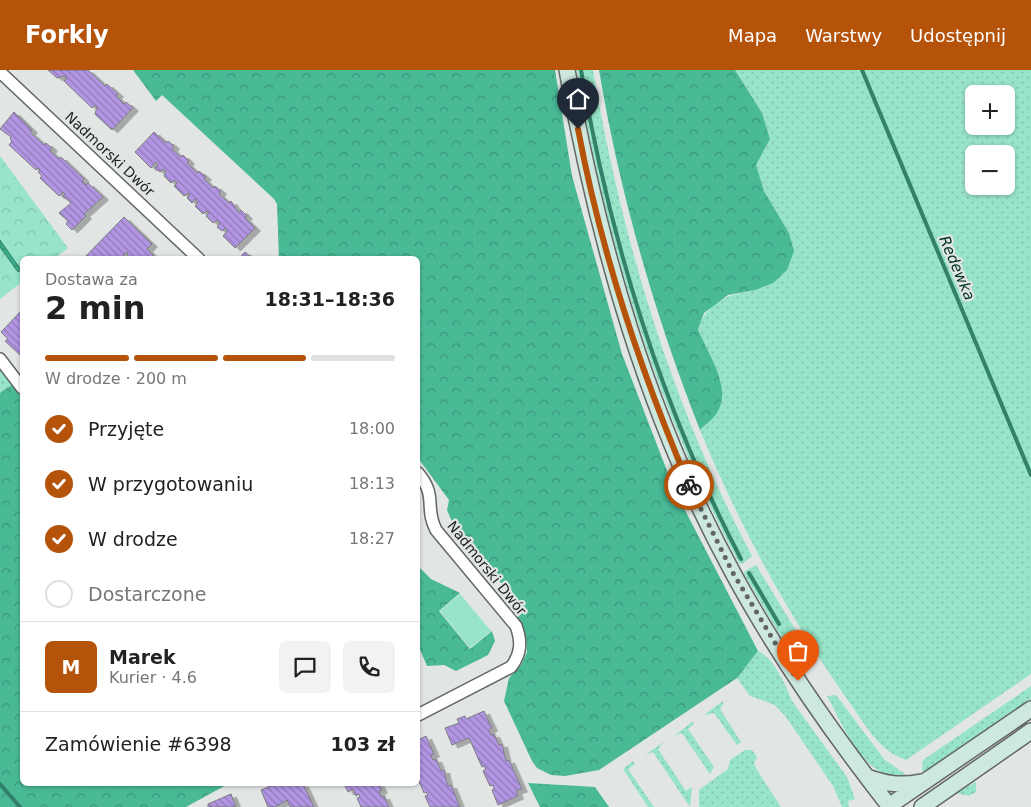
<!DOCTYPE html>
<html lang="pl">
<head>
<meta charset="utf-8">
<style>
  :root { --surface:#fff; --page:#f2f2f2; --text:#222; --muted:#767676; --line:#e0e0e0; --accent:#b45309 }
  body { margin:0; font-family:"DejaVu Sans",sans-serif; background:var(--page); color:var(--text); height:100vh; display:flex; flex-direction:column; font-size:19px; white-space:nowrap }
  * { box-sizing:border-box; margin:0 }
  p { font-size:16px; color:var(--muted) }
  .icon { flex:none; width:28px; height:28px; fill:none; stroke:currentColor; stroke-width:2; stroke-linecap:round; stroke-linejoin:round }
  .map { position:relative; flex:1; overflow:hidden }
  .details { position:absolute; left:20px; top:186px; width:400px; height:530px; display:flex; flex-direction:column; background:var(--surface); border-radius:8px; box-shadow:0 1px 4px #0004 }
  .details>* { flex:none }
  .tools { position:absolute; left:965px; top:15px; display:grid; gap:10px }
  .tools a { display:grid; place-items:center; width:50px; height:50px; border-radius:8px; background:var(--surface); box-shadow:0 1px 4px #0004; font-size:25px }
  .pin { position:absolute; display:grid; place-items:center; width:42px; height:42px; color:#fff; margin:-51px -21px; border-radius:50% 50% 50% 0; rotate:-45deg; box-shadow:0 0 5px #0007 }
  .pin .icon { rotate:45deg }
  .courier { position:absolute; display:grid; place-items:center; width:50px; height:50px; margin:-25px; border:4px solid #b45309; border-radius:50%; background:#fff; color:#222; box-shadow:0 1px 6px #0007 }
  .head em { font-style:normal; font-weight:800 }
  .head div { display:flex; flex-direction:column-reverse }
  .head { display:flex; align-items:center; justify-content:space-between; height:85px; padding:0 25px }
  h1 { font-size:32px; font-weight:800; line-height:38px }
  .bar { display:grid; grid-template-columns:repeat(4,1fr); gap:8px 5px; align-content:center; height:60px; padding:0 25px }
  .bar i { height:6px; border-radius:4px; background:var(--line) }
  .bar .on { background:var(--accent) }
  .bar p { grid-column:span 4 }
  .line { display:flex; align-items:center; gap:12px; padding:0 25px; border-top:1px solid var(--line) }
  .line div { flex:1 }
  .round { display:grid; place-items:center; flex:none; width:52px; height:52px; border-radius:8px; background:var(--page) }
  ol { padding:0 25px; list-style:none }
  li { display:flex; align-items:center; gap:15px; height:55px }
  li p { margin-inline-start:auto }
  li .icon { padding:5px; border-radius:50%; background:var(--accent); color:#fff; stroke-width:4 }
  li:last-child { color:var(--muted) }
  li i { width:28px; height:28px; border:2px solid var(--line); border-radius:50% }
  header { display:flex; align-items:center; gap:30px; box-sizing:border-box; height:70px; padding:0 25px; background:var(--accent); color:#fff }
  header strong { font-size:24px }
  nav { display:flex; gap:28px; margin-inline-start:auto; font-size:18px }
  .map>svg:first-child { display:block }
  .grass { fill:url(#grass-dots); fill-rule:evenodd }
  .forest { fill:url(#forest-crowns) }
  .park { fill:url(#park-crowns) }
  .garden { fill:#97e4c8 }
  .water { fill:url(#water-waves); stroke:#32826b }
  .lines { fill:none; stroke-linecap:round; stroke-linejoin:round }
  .stream { stroke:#32826b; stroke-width:4 }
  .building { fill:url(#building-back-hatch); stroke:#7d7c7f; filter:url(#shadow) }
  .street-casing { stroke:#626664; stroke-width:14 }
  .secondary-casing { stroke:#626664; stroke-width:18 }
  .street { stroke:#fff; stroke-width:11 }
  .secondary { stroke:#cde8df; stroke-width:15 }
  .done { stroke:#626464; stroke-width:5; stroke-dasharray:0 9 }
  .route { stroke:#b45309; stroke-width:6 }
  .labels { text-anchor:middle; stroke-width:4.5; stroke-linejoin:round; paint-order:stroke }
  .street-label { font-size:14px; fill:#1e1f1f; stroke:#e1e5e4 }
  .water-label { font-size:15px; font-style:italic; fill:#003224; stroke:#e1e5e4 }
</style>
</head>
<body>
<header>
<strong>Forkly</strong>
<nav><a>Mapa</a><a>Warstwy</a><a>Udostępnij</a></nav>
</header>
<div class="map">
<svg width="1031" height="737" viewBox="0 0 1031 737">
  <defs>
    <pattern id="grass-dots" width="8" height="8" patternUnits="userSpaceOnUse" patternTransform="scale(1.25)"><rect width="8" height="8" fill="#97e4c8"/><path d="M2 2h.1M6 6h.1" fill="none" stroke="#82c3ab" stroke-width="1.8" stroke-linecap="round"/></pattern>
    <pattern id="forest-crowns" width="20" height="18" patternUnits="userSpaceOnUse" patternTransform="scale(1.25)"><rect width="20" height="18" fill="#49b996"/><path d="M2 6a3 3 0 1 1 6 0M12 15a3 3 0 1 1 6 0" fill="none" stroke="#3c967a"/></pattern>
    <pattern id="park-crowns" width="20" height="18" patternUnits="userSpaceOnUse" patternTransform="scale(1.25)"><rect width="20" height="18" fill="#97e4c8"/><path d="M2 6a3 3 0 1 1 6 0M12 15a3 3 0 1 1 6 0" fill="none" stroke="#82c3ab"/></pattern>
    <pattern id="water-waves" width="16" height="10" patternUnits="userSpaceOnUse" patternTransform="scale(1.25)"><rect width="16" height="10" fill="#3aac8b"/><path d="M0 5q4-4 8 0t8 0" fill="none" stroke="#308b71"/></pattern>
    <pattern id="building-back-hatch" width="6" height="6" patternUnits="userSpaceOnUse" patternTransform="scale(1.25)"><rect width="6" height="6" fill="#b295e3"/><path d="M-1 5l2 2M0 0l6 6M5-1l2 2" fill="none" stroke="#9079b7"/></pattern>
    <filter id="shadow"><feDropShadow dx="5.5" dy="3" stdDeviation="0" flood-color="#0004"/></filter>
  </defs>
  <rect width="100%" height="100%" fill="#e1e5e4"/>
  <!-- grass -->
  <path class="grass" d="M 577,0 L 593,0 C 622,170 671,334 752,486 L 742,494 L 739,493 C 657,339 606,172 577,0 Z
    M 735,0 L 1031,0 L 1031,604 L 906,690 C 878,681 863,651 847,629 C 788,545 739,455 700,360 L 717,343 L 706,280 L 698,258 C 709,231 727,225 755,220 L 789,163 L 764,121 L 756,95 L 770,69 L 762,43 ZM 974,24 L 1006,24 L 1006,56 L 974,56 ZM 974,84 L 1006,84 L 1006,116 L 974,116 Z
    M 0,297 L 13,314 L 0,323 Z
    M 756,495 L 809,582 L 806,595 L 783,570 L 744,504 L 745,501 Z
    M 758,581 C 774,588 786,615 792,631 L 847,707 L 855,729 L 848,731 L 849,737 L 842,737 L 833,716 L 786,647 L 775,635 L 750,626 L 737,608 Z
    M 1031,616 L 1031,629 L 924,702 L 922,700 L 923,690 Z
    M 836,625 L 884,689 L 909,707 C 864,713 845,658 827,626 Z
    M 723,631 L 723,635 L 720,639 L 741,672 L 737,675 L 714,643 L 704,645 Z
    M 692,652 L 694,654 L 688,659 L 714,697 L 710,704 L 682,663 L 674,666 Z
    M 664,672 L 658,679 L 686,721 L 692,717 L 690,737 L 653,682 L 645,685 Z
    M 745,680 L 752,680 L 757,687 L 754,693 L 757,700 L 781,737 L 699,737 L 699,720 L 728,699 L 730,690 Z
    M 633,691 L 635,694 L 628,699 L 654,737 L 648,737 L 623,699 Z
    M 976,712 L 976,722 L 969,726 L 956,723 Z"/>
  <!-- forest -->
  <path class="forest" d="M 133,0 L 555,0 L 572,106 L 622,284 L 674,419 L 758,581 L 737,608 L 599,700 L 565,706 L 551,705 L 537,698 L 532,691 L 504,631 L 509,608 L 521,595 L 527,582 L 526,567 L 517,548 L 524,541 L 454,456 L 447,440 L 449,430 L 418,388 L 418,189 L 279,189 L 277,134 L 274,129 L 162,25 L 156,31 Z
    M 599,0 L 735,0 L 762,43 L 770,69 L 756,95 L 764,121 L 789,163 L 794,181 L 787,200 L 773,213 L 755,220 L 728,225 L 704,243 L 698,259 C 707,283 733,317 717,343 C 713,349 705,355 700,360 C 654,243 620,124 599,0 Z
    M 13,314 L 22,327 L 22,714 L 228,714 L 186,737 L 0,737 L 0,323 Z
    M 418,496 L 431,509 L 460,523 L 439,541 L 470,579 L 492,561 L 495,571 L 488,585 L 456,601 L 444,595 L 427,596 L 418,575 Z
    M 528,713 L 595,717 L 609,737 L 540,737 Z"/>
  <!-- park -->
  <path class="park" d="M 0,86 L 68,178 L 54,189 L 22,189 L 22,212 L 0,229 Z"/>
  <!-- garden -->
  <path class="garden" d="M 460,524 L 491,561 L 470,578 L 440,541 Z"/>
  <!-- water -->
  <path class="water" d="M 0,170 L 21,200 L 18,202 L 0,177 Z"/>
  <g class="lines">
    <!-- stream -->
    <path class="stream" d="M 581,0 C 610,170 661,336 741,489
      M 862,0 L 1031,405
      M 749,503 L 779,554
      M 0,714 L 20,737"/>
  </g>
  <!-- building -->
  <path class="building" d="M 48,0 L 88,0 L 105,16 L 107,14 L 118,24 L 116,26 L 124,34 L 126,32 L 133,38 L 112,60 L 95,44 L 97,37 L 95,35 L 92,38 L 64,11 L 67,8 L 64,6 L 57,8 Z
    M 14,42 L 32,60 L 30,62 L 44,75 L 46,73 L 52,78 L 50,81 L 59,89 L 61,87 L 84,109 L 82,111 L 86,115 L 88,113 L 103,127 L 84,144 L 86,146 L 72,160 L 66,154 L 68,151 L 59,143 L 71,133 L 63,126 L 65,124 L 63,122 L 59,126 L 40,108 L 42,106 L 38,102 L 40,100 L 38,98 L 36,100 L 9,75 L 12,71 L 10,69 L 11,67 L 0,59 Z
    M 154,62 L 166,73 L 168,71 L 174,76 L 172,79 L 181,87 L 183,85 L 189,91 L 187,93 L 197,103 L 199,101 L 206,107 L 204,109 L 213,118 L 215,116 L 221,121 L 219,124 L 229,133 L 231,131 L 239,143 L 241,140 L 247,146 L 245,148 L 255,158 L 235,178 L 223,166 L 227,161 L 225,158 L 222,161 L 217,157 L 220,153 L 217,150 L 213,153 L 206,146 L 209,143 L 206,141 L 203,144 L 195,136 L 198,133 L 195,129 L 192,133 L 187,128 L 190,125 L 188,123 L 184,126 L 174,116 L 177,113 L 174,110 L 171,113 L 164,106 L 166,102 L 163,99 L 160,102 L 155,98 L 158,95 L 156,92 L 151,98 L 135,82 Z
    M 124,147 L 152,174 L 147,179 L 153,185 L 149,189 L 129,189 L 127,182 L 120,189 L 83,189 Z
    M 245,182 L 250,186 L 248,188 L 238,189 Z
    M 22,240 L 22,282 L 20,285 L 5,271 L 8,269 L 1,262 Z
    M 484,641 L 492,658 L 489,660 L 491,665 L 494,664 L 499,675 L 502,674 L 506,691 L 509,690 L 522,719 L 516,721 L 518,726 L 498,735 L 492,720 L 494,719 L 493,715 L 490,716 L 483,701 L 486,699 L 484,696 L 482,697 L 469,668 L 452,675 L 445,658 L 459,653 L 457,649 L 465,646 L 466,649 Z
    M 426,666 L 434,684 L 431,685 L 433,690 L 436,689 L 441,701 L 444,700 L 448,716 L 451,715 L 460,737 L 430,737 L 425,726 L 428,725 L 426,722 L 424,723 L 418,709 L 418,670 Z
    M 275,714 L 303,714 L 314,737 L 290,737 L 287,730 L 275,737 L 268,737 L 261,720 Z
    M 344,714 L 379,714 L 382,720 L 379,721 L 381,727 L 384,726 L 389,737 L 361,737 L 357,728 L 360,727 L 359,724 L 356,726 L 353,719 L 348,722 Z
    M 231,724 L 236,737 L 208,737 L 208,734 Z"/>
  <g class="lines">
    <defs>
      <path id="street" d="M 0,2 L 199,189
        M 0,289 L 22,318
        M 418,403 C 438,427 424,437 436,460 L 516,556 C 522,572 521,584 511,597 L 418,645"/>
      <path id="secondary" d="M 567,0 C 599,175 647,346 733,503 C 778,586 832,663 890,737
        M 867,707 C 886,714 900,716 921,712
        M 889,736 L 1031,639
        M 922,737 L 1031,661"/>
    </defs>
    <!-- street casing -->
    <use href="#street" class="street-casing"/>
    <!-- secondary casing -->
    <use href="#secondary" class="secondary-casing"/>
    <!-- street -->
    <use href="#street" class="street"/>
    <!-- secondary -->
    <use href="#secondary" class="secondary"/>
  </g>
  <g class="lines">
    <!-- done -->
    <path class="done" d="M 689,415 L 733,503 L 798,611"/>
    <!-- route -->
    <path class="route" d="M 578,59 C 601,182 640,300 689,415"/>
  </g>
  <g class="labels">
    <!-- street labels -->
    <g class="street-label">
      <text transform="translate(110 84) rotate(43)" y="5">Nadmorski Dwór</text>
      <text transform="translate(487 498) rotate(51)" y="5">Nadmorski Dwór</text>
    </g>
    <!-- water labels -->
    <g class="water-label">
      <text transform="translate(957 198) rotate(67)" y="5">Redewka</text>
    </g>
  </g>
</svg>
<div class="tools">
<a>+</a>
<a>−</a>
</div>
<div class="pin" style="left:798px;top:611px;background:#ea580c"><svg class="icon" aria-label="bag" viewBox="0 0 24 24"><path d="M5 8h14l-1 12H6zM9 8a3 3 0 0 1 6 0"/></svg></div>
<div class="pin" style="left:578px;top:59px;background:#1f2937"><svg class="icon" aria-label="home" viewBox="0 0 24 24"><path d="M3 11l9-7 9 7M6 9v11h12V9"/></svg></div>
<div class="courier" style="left:689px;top:415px"><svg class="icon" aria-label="bike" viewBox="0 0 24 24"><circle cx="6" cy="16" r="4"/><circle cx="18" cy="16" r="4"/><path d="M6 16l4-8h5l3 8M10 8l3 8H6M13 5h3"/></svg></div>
<section class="details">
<div class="head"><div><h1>2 min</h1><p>Dostawa za</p></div><em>18:31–18:36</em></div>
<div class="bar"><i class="on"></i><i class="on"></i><i class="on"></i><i></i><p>W drodze · 200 m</p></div>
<ol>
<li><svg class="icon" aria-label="check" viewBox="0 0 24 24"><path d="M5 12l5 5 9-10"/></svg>Przyjęte<p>18:00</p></li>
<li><svg class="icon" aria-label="check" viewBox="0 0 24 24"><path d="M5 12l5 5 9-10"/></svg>W przygotowaniu<p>18:13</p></li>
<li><svg class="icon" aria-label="check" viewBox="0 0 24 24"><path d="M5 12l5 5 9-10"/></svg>W drodze<p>18:27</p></li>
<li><i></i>Dostarczone</li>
</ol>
<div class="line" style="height:90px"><b class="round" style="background:var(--accent);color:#fff">M</b><div><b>Marek</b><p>Kurier · 4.6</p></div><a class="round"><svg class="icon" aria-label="chat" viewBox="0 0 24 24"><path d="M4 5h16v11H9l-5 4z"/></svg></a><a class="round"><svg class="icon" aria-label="phone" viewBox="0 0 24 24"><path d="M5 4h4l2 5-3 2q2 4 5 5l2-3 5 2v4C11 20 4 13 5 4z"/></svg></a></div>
<div class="line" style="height:65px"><div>Zamówienie #6398</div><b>103 zł</b></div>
</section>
</div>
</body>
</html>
